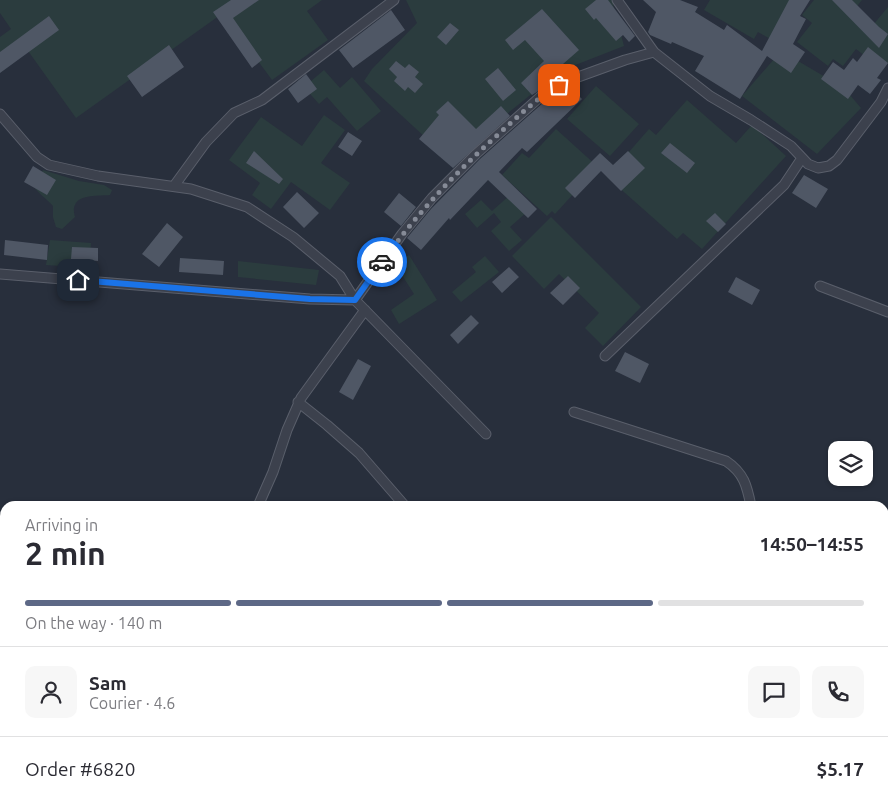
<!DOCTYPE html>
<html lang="en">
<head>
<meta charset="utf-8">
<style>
  :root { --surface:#fff; --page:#f7f7f7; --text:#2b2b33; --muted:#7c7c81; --line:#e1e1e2; --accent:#5d6886 }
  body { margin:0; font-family:Ubuntu,sans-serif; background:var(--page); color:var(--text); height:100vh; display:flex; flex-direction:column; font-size:19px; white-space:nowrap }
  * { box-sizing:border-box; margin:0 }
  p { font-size:16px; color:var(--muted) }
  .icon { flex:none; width:28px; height:28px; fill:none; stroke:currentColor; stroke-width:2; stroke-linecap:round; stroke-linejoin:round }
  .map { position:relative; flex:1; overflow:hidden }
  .drawer { position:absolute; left:0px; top:501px; width:889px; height:311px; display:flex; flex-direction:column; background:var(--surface); border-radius:15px 15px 0 0; box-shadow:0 1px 4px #0004 }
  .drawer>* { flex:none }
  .tools { position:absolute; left:828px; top:441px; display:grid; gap:10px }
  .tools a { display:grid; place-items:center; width:45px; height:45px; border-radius:10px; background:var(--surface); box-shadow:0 1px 4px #0004; font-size:25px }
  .pin { position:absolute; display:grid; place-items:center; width:42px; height:42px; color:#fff; margin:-21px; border-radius:10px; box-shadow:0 2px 8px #0006 }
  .courier { position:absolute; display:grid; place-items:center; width:50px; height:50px; margin:-25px; border:4px solid #1a73e8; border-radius:50%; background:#fff; color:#222; box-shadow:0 1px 6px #0007 }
  .summary em { font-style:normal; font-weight:600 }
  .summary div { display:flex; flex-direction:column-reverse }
  .summary { display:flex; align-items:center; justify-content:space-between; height:85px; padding:0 25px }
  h1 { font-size:32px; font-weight:600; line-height:38px }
  .bar { display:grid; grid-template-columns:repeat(4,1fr); gap:8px 5px; align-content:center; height:60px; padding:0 25px }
  .bar i { height:6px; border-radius:4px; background:var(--line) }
  .bar .selected { background:var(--accent) }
  .bar p { grid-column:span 4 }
  .line { display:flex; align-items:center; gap:12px; padding:0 25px; border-top:1px solid var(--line) }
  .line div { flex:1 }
  .round { display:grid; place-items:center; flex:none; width:52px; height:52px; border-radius:10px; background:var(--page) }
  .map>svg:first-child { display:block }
  .green { fill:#2b3c3e }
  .building { fill:#4f5765 }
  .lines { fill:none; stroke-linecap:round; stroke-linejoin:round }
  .lane-casing { stroke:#5a5f6b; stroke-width:11 }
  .lane { stroke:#3c414d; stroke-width:9 }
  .done { stroke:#868b97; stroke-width:5; stroke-dasharray:0 9 }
  .route { stroke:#1a73e8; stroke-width:6 }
</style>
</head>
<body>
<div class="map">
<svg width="888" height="812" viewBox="0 0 888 812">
  <rect width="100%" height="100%" fill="#282f3c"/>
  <!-- green -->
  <path class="green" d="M 0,0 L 322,0 L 307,11 L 328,40 L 272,80 L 223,13 L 76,118 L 26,48 L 0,58 L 0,37 L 11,29 L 0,13 Z
    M 406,0 L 612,0 L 624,46 L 560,71 L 450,160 L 364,81 L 372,69 L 417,23 Z
    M 710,0 L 795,0 L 772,40 L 758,32 L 754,39 L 704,10 Z
    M 814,0 L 862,0 L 854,10 L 873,25 L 888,7 L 888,63 L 883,70 L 856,49 L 843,66 L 833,59 L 828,66 L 797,42 L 812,23 L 802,15 Z
    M 781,51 L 844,88 L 861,108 L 817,154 L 742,96 Z
    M 324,70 L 340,88 L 352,77 L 381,111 L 357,131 L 327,97 L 319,104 L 304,87 Z
    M 596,86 L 639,124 L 610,156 L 567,119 Z
    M 687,100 L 736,143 L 752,125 L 786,156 L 702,249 L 683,233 L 677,239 L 607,177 L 649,129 L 656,135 Z
    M 324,115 L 345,130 L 321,163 L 350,183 L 330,210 L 291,182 L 271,209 L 252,195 L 260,183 L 229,160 L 261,117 L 302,146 Z
    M 556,129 L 598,167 L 555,214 L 552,211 L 547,216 L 502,175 L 522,153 L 529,158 Z
    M 43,170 L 79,181 L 104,185 L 112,190 L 110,195 C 100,196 79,194 75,205 C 73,208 74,214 75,217 L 62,229 L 56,227 L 53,217 L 53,206 C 47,199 40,195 34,187 Z
    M 511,194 L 527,212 L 510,227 L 522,240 L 509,251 L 491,231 L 501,222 L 494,213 L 477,228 L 465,214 L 481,200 L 492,211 Z
    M 551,217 L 641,307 L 603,346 L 585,328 L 599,313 L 559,274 L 544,289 L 512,256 Z
    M 50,240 L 91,243 L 89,268 L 46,265 Z
    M 409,255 L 437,300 L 399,324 L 391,310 L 414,294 L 395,264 Z
    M 485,256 L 499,272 L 461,302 L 452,292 L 476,272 L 472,267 Z
    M 238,261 L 319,270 L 316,285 L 238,277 Z
    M 888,760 L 888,812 L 816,812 L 815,808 L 884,808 L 884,762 Z
    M 11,808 L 84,808 L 85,812 L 13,812 Z"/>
  <!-- building -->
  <path class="building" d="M 231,0 L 259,0 L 233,18 L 262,60 L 252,68 L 213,12 Z
    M 596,0 L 608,0 L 635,36 L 629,42 L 623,35 L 616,41 L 596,18 L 594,20 L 585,9 Z
    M 643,0 L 680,0 L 698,7 L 695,12 L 724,30 L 727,25 L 762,51 L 789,0 L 810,0 L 800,16 L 806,19 L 793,44 L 805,52 L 791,73 L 767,56 L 740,99 L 695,71 L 704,56 L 672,42 L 671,44 L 650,35 L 648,32 L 656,12 Z
    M 832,0 L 852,0 L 879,27 L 888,34 L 879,48 Z
    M 542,9 L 579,50 L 555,71 L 561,77 L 532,95 L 521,83 L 544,61 L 525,40 L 513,50 L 505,40 Z
    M 391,10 L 405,30 L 353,68 L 339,50 Z
    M 49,16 L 59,30 L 0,73 L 0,52 Z
    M 450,23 L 459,30 L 446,45 L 437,37 Z
    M 169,45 L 184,67 L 142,97 L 127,76 Z
    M 868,47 L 888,63 L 877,78 L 881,80 L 870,94 L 858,85 L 848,99 L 821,79 L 833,62 L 844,70 L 853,58 L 857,62 Z
    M 396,61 L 405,68 L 409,64 L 419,72 L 415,77 L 423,84 L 415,93 L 408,87 L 405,91 L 394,81 L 397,77 L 389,69 Z
    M 498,68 L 516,90 L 503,101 L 485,79 Z
    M 306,74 L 317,89 L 298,103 L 288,89 Z
    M 570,87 L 582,99 L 527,152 L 522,148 L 499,172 L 537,209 L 528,218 L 488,180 L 450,220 L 449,218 L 421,250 L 407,238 L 431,209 L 480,159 L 544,102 Z
    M 448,101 L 476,129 L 501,106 L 510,116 L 453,168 L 419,139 L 439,115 L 436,112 Z
    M 348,132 L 362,141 L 352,156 L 338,147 Z
    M 670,143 L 695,163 L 687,173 L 661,153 Z
    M 254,151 L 283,179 L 279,184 L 246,163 Z
    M 628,151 L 645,168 L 621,191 L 601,171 L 575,198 L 565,188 L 600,153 L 613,165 Z
    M 33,166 L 56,180 L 47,195 L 24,182 Z
    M 804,175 L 828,189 L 816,208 L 792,193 Z
    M 297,192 L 319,213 L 304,228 L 283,207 Z
    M 399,193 L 416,207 L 401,226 L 384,212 Z
    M 715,213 L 726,224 L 718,232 L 706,221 Z
    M 167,223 L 183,237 L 159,267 L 142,254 Z
    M 5,240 L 48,245 L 47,260 L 4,255 Z
    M 72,247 L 98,248 L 98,261 L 71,259 Z
    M 180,258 L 224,261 L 223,275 L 179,272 Z
    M 509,267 L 519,277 L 502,293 L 492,282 Z
    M 568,276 L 580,288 L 563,305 L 550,293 Z
    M 736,277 L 760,290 L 752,305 L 728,292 Z
    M 471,315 L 479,323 L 458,344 L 450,335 Z
    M 625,352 L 649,364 L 640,383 L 615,371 Z
    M 358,359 L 371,366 L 353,400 L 339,392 Z"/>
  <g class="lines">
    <defs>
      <path id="lane" d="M 617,0 L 654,52 L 710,96 L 751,120 L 791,146 L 808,164 L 818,168 L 829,166 L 837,160 L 881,102 L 888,88
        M 0,114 L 37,157 L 49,165 L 98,176 L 191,189 L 247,207 L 293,237 L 340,276 L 355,300 L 486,434
        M 174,186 L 206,142 L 234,113 L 262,100 L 394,0
        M 0,274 L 310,299 L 355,300
        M 820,286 L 888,312
        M 355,300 L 402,234 L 432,198 L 476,154 L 540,97 L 567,81 L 625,60 L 654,52
        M 605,356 L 784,185 L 802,158
        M 298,402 L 327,425 L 359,453 L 405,506
        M 574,412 L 726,461 C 744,473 747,486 751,506
        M 258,506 L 273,472 L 287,430 L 301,398 L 365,310
        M 0,538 L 5,539
        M 0,796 L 5,812
        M 818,808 L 819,812"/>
    </defs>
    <!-- lane casing -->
    <use href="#lane" class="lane-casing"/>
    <!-- lane -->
    <use href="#lane" class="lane"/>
  </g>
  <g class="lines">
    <!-- done -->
    <path class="done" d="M 382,262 C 419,211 456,172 502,131 C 520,114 538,98 559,85"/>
    <!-- route -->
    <path class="route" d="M 78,280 L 310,299 L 355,300 L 382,262"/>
  </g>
</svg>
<div class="tools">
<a><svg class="icon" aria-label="layers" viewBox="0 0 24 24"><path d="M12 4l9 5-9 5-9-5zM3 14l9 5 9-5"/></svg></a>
</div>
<div class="pin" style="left:559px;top:85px;background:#ea580c"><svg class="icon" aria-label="bag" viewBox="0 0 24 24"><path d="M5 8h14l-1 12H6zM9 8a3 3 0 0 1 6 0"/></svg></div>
<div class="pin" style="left:78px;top:280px;background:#1f2937"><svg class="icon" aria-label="home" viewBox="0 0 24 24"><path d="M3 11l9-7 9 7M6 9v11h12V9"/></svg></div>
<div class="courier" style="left:382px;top:262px"><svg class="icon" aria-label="car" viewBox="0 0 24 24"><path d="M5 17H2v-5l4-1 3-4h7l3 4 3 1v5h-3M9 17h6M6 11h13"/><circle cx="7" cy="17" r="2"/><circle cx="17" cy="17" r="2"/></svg></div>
<section class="drawer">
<div class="summary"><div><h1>2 min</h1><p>Arriving in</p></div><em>14:50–14:55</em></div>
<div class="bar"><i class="selected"></i><i class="selected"></i><i class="selected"></i><i></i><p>On the way · 140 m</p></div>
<div class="line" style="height:90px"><a class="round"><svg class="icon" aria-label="person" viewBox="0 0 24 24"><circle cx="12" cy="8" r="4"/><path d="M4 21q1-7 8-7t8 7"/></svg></a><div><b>Sam</b><p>Courier · 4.6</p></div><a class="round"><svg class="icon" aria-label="chat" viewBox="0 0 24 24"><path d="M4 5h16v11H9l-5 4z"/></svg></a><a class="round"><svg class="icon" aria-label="phone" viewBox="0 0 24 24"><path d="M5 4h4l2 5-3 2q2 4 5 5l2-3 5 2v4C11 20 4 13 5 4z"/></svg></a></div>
<div class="line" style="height:65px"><div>Order #6820</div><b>$5.17</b></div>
</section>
</div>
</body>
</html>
